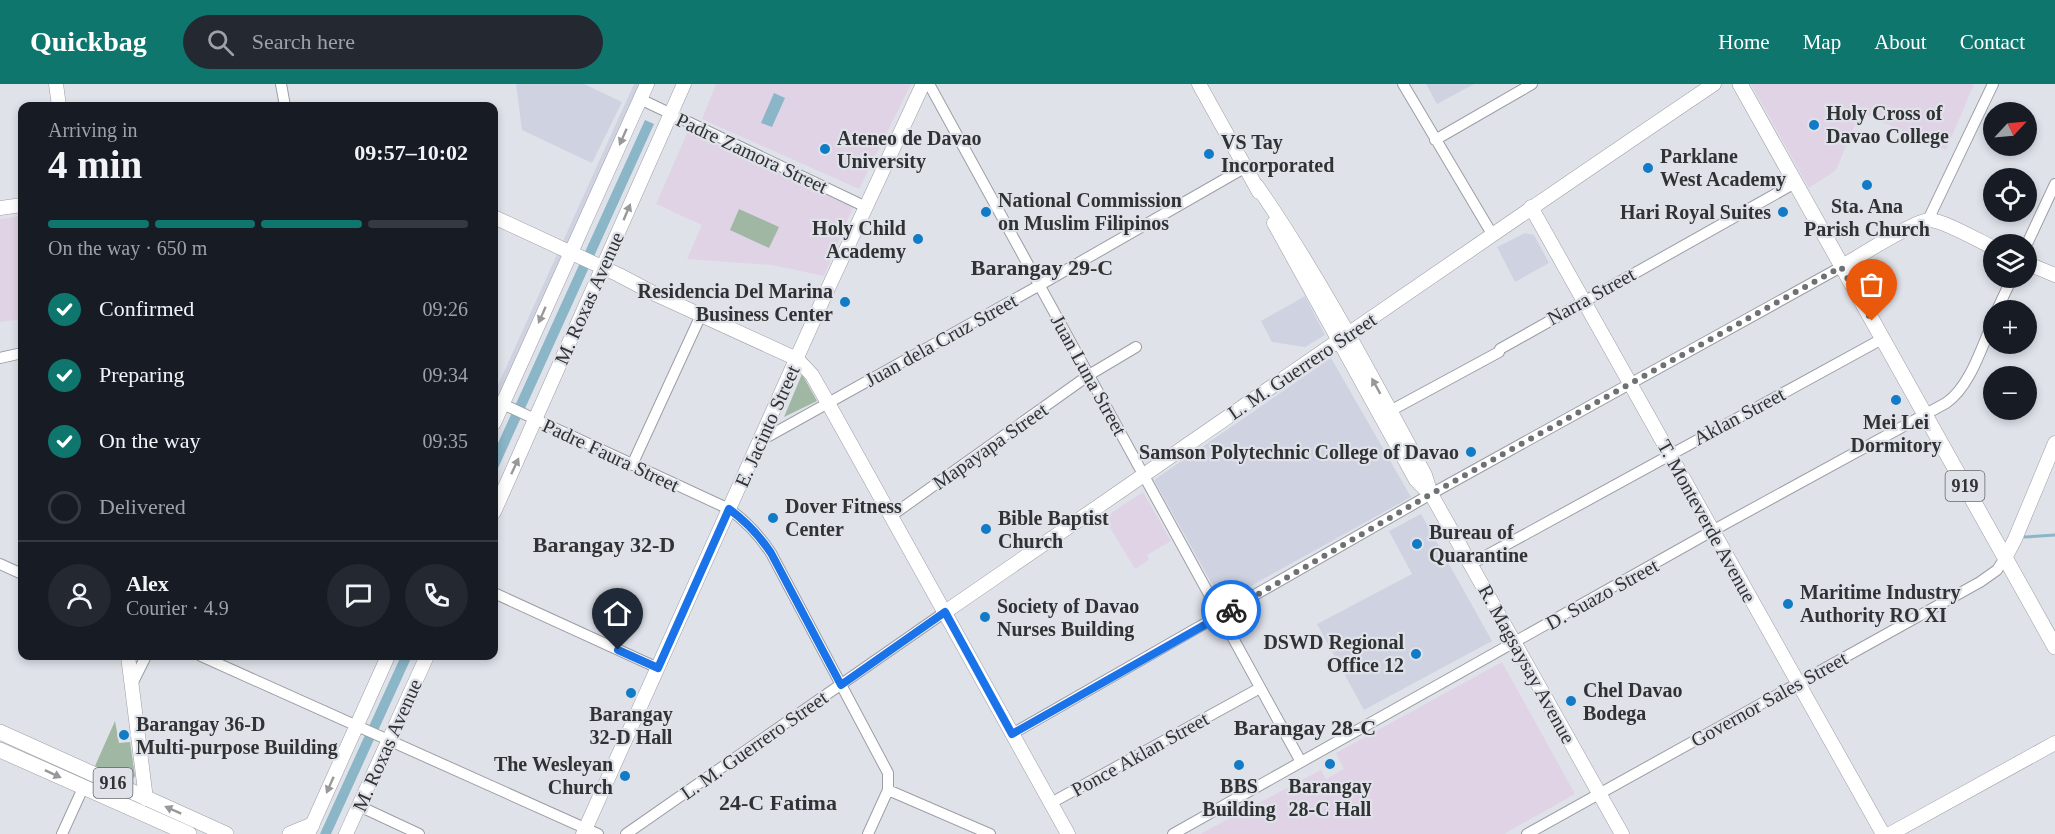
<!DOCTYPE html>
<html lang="en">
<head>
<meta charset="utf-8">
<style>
  :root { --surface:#171b24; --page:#242831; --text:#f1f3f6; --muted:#9ea1a6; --line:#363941; --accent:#0f766e }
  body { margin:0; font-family:"Times New Roman",serif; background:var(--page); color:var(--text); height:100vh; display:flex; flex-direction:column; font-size:22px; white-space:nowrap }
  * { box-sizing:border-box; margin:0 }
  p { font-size:20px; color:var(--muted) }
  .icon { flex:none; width:33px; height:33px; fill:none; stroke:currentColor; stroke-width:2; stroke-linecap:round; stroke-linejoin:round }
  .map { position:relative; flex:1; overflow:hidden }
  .sheet { position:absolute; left:18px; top:18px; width:480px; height:558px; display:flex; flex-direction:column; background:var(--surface); border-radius:12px; box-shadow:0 3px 9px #0003 }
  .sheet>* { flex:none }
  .needle { width:39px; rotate:64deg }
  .tools { position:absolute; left:1983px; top:18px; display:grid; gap:12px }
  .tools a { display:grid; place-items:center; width:54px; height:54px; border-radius:50%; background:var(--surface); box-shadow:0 3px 9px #0003; font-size:30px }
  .pin { position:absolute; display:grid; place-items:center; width:51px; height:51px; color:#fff; margin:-62px -26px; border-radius:50% 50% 50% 0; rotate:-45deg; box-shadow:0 0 6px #0007 }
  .pin .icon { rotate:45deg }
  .courier { position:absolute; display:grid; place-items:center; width:60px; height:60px; margin:-30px; border:4px solid #1a73e8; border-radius:50%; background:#fff; color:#222; box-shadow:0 2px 8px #0007 }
  .headline em { font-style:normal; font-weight:700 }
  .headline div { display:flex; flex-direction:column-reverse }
  .headline { display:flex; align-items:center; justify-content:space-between; height:102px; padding:0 30px }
  h1 { font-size:39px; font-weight:700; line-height:45px }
  .bar { display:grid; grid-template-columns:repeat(4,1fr); gap:9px 6px; align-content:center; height:72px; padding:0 30px }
  .bar i { height:8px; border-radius:4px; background:var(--line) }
  .bar .selected { background:var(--accent) }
  .bar p { grid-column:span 4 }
  .line { display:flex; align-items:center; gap:15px; padding:0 30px; border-top:2px solid var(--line) }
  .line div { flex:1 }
  .round { display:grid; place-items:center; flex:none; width:63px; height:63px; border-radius:32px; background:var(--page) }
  ol { padding:0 30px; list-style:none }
  li { display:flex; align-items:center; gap:18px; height:66px }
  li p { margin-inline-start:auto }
  li .icon { padding:6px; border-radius:50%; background:var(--accent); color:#fff; stroke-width:4 }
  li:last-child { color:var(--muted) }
  li i { width:33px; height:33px; border:3px solid var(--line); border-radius:50% }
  header { display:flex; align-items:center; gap:36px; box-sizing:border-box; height:84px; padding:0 30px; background:var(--accent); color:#fff }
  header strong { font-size:28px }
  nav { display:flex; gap:33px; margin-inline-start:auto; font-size:21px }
  .search { width:420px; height:54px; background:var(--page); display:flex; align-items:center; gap:15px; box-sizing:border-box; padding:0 21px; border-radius:33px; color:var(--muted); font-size:22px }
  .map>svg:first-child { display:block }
  .built { fill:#cfd3e1 }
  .education { fill:#e0d3e6 }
  .green { fill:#a0b7a4 }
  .water { fill:#8ab6c8 }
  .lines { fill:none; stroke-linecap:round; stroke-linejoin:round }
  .stream { stroke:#8ab6c8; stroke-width:3 }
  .street-casing { stroke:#9c9ea5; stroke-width:12 }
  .secondary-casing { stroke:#9c9ea5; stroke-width:15 }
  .primary-casing { stroke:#9c9ea5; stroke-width:16 }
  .street { stroke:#fff; stroke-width:10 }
  .secondary { stroke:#fff; stroke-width:14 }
  .primary { stroke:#fff; stroke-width:15 }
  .oneway { fill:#98989a }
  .done { stroke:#6e7073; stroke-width:6; stroke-dasharray:0 10.8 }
  .route { stroke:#1a73e8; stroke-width:8 }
  .poi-dot { fill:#127bc6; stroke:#dfe2e9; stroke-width:2 }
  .labels { text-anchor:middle; stroke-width:4.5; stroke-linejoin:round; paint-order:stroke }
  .shield { fill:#dfe2e9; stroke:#65676a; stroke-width:1.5 }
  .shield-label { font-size:18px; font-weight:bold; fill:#313234 }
  .poi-label { font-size:20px; font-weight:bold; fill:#313234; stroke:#dfe2e9; text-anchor:start }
  .street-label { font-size:20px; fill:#313234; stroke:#dfe2e9 }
  .quarter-label { font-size:22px; font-weight:bold; fill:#313234; stroke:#dfe2e9 }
</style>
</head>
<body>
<header>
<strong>Quickbag</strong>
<div class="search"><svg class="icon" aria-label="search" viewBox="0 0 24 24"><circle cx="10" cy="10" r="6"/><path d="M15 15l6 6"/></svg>Search here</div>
<nav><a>Home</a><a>Map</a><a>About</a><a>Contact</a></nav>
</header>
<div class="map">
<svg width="2055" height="750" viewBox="0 0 2055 750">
  <rect width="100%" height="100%" fill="#dfe2e9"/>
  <!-- built -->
  <path class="built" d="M 516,0 L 584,0 L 622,18 L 592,79 L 522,46 Z
    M 634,0 L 655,0 L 510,320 L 494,313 L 494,310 Z
    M 1426,0 L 1474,0 L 1437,20 Z
    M 1525,149 L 1534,151 L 1549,179 L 1515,198 L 1497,163 Z
    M 1305,212 L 1325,251 L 1305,263 L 1272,258 L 1261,237 Z
    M 1331,274 L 1411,413 L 1222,518 L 1154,396 Z
    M 1421,430 L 1492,557 L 1364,626 L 1317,540 L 1412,490 L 1389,447 Z"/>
  <!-- education -->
  <path class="education" d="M 716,0 L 911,0 L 859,105 L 702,35 Z
    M 1751,0 L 1974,0 L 1946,66 L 1860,28 L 1836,86 L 1809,104 Z
    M 688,47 L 853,123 L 824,192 L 772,181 L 687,175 L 702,141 L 656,120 Z
    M 22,132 L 22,235 L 0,238 L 0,135 Z
    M 1143,408 L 1171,457 L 1147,471 L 1149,476 L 1135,485 L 1104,434 Z
    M 1502,578 L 1575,710 L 1504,750 L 1200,750 L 1321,686 L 1326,695 L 1344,685 L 1336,669 Z"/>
  <!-- green -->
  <path class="green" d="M 739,125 L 779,143 L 769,164 L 730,146 Z
    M 802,290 L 817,317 L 784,333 Z
    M 115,637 L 119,659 L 130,658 L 135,692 L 131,697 L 126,697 L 95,682 Z"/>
  <!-- water -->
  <path class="water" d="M 774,9 L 785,14 L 772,43 L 761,39 Z
    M 645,36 L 654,40 L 494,393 L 494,368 Z
    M 401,572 L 412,572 L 331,750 L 320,750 Z"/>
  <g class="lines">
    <!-- stream -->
    <path class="stream" d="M 2025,453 L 2055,451"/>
    <defs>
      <path id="street" d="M 281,0 L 285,22
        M 929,0 L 1301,678
        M 1403,0 L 1492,150
        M 640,15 L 866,123
        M 1435,56 L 1532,0
        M 1928,136 L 1993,0
        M 2026,162 L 2055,100
        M 1997,226 L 2012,194
        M 0,274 L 22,269
        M 494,316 L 729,425 C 747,438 759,451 771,469 L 888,689 L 888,706 L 868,750
        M 1390,327 L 1499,268 L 1500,265 L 1795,99
        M 760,357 L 1040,201 L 1246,83
        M 632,381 L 701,231
        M 891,432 L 1089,291 L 1136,263
        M 0,480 L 22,490
        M 1471,480 L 1882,255
        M 494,509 L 658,584
        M 201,572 L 598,750
        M 132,600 L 146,572
        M 1012,650 L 1431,410 L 1841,183
        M 888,706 L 990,750
        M 1051,719 L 1260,604
        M 359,722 L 419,750
        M 62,750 L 83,704
        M 626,750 L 945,528
        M 1173,750 L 1712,447 L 1946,319 C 1970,303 1982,262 1994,235
        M 1527,750 L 1980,498 L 1997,486 L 2005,474"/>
      <path id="secondary" d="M 56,0 L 59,22
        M 1199,0 L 1259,108
        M 1257,102 C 1320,193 1372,293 1425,391 L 1431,410 L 1622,750
        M 1531,123 L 1883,750
        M 0,124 L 22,121
        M 494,133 L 619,191 L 657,211 L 797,275 L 812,291 L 828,319 L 1068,750
        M 1274,139 L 1416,396 L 1428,408
        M 2026,179 L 2055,191
        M 1841,183 C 1858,173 1912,138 1929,136 C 1943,136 1979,157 1994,164
        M 494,339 L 647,0
        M 494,428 L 684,0
        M 2005,474 L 2015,455 L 2055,359
        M 945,528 C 1201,352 1456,174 1714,0
        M 128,572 L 146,715
        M 308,750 L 388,572
        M 346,750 L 427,572
        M 583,750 L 825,211 L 923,0
        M 1890,750 L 2055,659"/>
      <path id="primary" d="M 1740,0 L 2055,563
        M 0,648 L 226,750
        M 0,666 L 189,750
        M 290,750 L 312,741"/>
    </defs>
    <!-- street casing -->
    <use href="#street" class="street-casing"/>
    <!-- secondary casing -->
    <use href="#secondary" class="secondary-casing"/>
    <!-- primary casing -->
    <use href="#primary" class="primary-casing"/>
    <!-- street -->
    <use href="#street" class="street"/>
    <!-- secondary -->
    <use href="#secondary" class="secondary"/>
    <!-- primary -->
    <use href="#primary" class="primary"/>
  </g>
  <!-- one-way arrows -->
  <defs><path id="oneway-solid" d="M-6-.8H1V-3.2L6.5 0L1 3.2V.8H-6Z" transform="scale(1.5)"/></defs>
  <g class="oneway">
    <use href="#oneway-solid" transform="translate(623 53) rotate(114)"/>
    <use href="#oneway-solid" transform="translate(627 128) rotate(-67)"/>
    <use href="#oneway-solid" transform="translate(542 231) rotate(114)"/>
    <use href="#oneway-solid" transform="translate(1376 302) rotate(-119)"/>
    <use href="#oneway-solid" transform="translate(515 382) rotate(-65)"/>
    <use href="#oneway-solid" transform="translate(53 690) rotate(25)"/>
    <use href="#oneway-solid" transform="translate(330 701) rotate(114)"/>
    <use href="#oneway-solid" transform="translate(173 726) rotate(-156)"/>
  </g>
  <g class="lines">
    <!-- done -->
    <path class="done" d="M 1231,526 L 1431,410 L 1841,183 L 1872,237"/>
    <!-- route -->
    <path class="route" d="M 618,566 L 658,584 L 729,425 C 747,438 759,451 771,469 L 841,601 L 945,528 L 1012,650 L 1231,526"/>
  </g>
  <!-- markers -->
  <g class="poi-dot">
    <circle cx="1814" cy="41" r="6"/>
    <circle cx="825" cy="65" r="6"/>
    <circle cx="1209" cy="70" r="6"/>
    <circle cx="1648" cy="84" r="6"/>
    <circle cx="1867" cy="101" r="6"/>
    <circle cx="986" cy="128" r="6"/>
    <circle cx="1783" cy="128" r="6"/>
    <circle cx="918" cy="155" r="6"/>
    <circle cx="845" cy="218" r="6"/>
    <circle cx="1896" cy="316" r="6"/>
    <circle cx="1471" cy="368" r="6"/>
    <circle cx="773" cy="434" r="6"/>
    <circle cx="986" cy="445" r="6"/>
    <circle cx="1417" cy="460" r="6"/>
    <circle cx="1788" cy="520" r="6"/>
    <circle cx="985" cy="533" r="6"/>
    <circle cx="1416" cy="570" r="6"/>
    <circle cx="631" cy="609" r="6"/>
    <circle cx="1571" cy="617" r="6"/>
    <circle cx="124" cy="651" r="6"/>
    <circle cx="1330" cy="680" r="6"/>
    <circle cx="1239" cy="681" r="6"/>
    <circle cx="625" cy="692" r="6"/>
  </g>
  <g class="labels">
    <!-- shield labels -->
    <g class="shield">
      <rect x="1945.5" y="387" width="39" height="30" rx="4.5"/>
      <rect x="93.5" y="684" width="39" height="30" rx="4.5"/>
    </g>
    <g class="shield-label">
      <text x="1965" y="408">919</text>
      <text x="113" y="705">916</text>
    </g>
    <!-- poi labels -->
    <g class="poi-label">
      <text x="1826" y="36">Holy Cross of<tspan x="1826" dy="23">Davao College</tspan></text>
      <text x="837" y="61">Ateneo de Davao<tspan x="837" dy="23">University</tspan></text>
      <text x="1221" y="65">VS Tay<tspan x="1221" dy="23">Incorporated</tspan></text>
      <text x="1660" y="79">Parklane<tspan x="1660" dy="23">West Academy</tspan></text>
      <text x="998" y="123">National Commission<tspan x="998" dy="23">on Muslim Filipinos</tspan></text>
      <text x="1867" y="129" text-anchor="middle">Sta. Ana<tspan x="1867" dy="23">Parish Church</tspan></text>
      <text x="1771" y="135" text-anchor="end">Hari Royal Suites</text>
      <text x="906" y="151" text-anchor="end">Holy Child<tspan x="906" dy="23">Academy</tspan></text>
      <text x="833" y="214" text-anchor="end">Residencia Del Marina<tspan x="833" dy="23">Business Center</tspan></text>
      <text x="1896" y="345" text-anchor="middle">Mei Lei<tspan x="1896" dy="23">Dormitory</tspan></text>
      <text x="1459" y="375" text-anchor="end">Samson Polytechnic College of Davao</text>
      <text x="785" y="429">Dover Fitness<tspan x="785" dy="23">Center</tspan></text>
      <text x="998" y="441">Bible Baptist<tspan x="998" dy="23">Church</tspan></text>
      <text x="1429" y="455">Bureau of<tspan x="1429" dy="23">Quarantine</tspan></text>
      <text x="1800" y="515">Maritime Industry<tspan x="1800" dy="23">Authority RO XI</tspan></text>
      <text x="997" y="529">Society of Davao<tspan x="997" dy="23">Nurses Building</tspan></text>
      <text x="1404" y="565" text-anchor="end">DSWD Regional<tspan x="1404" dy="23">Office 12</tspan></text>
      <text x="1583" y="613">Chel Davao<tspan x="1583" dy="23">Bodega</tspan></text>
      <text x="631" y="637" text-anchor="middle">Barangay<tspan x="631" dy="23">32-D Hall</tspan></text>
      <text x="136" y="647">Barangay 36-D<tspan x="136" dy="23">Multi-purpose Building</tspan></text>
      <text x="613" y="687" text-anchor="end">The Wesleyan<tspan x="613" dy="23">Church</tspan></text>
      <text x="1239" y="709" text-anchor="middle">BBS<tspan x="1239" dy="23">Building</tspan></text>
      <text x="1330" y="709" text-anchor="middle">Barangay<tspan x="1330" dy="23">28-C Hall</tspan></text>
    </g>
    <!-- street labels -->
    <g class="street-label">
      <text transform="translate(752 69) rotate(25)" y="7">Padre Zamora Street</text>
      <text transform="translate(1591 212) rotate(-29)" y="7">Narra Street</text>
      <text transform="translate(589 214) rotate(-66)" y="7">M. Roxas Avenue</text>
      <text transform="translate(941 256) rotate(-29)" y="7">Juan dela Cruz Street</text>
      <text transform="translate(1302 282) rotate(-34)" y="7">L. M. Guerrero Street</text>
      <text transform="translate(1089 291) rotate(61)" y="7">Juan Luna Street</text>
      <text transform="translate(1739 332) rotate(-28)" y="7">Aklan Street</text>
      <text transform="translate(767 342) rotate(-66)" y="7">E. Jacinto Street</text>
      <text transform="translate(990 362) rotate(-35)" y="7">Mapayapa Street</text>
      <text transform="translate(611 371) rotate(25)" y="7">Padre Faura Street</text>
      <text transform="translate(1707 437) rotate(61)" y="7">T. Monteverde Avenue</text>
      <text transform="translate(1602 510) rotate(-29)" y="7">D. Suazo Street</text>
      <text transform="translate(1527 580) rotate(61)" y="7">R. Magsaysay Avenue</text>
      <text transform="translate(1769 615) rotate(-29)" y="7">Governor Sales Street</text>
      <text transform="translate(387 661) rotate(-66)" y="7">M. Roxas Avenue</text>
      <text transform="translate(754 661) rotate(-35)" y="7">L. M. Guerrero Street</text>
      <text transform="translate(1140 670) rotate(-29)" y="7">Ponce Aklan Street</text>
    </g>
    <!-- quarter labels -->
    <g class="quarter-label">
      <text x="1042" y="191">Barangay 29-C</text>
      <text x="604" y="468">Barangay 32-D</text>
      <text x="1305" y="651">Barangay 28-C</text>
      <text x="778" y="726">24-C Fatima</text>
    </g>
  </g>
</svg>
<div class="tools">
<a><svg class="needle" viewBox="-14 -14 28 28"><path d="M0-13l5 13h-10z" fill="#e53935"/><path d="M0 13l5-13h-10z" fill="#9ea1a6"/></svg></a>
<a><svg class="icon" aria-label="locate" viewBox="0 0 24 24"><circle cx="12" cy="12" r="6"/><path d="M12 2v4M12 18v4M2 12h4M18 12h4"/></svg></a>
<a><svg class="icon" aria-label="layers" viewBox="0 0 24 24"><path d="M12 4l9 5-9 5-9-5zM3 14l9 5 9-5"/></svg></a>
<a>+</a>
<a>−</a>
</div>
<div class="pin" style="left:1872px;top:237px;background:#ea580c"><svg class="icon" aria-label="bag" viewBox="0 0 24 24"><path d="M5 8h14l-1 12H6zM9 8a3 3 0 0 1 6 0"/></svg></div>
<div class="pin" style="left:618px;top:566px;background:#1f2937"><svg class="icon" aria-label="home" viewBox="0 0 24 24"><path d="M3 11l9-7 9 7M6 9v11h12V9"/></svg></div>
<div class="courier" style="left:1231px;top:526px"><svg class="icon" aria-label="bike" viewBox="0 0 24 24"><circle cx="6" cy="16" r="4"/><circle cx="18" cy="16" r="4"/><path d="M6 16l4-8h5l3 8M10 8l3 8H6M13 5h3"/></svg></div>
<section class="sheet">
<div class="headline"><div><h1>4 min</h1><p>Arriving in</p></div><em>09:57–10:02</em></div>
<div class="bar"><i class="selected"></i><i class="selected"></i><i class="selected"></i><i></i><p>On the way · 650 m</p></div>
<ol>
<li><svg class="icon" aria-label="check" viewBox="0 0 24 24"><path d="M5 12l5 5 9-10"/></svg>Confirmed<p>09:26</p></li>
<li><svg class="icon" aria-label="check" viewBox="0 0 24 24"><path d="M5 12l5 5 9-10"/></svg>Preparing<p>09:34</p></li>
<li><svg class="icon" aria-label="check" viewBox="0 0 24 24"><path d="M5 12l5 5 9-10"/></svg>On the way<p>09:35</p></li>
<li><i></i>Delivered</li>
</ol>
<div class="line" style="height:108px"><a class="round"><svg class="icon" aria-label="person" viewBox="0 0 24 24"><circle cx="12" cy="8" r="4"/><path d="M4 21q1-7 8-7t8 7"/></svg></a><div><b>Alex</b><p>Courier · 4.9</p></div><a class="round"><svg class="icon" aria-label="chat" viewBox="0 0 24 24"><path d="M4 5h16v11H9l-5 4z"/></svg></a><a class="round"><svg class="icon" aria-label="phone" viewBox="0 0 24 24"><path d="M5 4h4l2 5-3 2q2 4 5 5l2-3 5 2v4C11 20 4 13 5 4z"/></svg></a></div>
</section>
</div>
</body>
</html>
